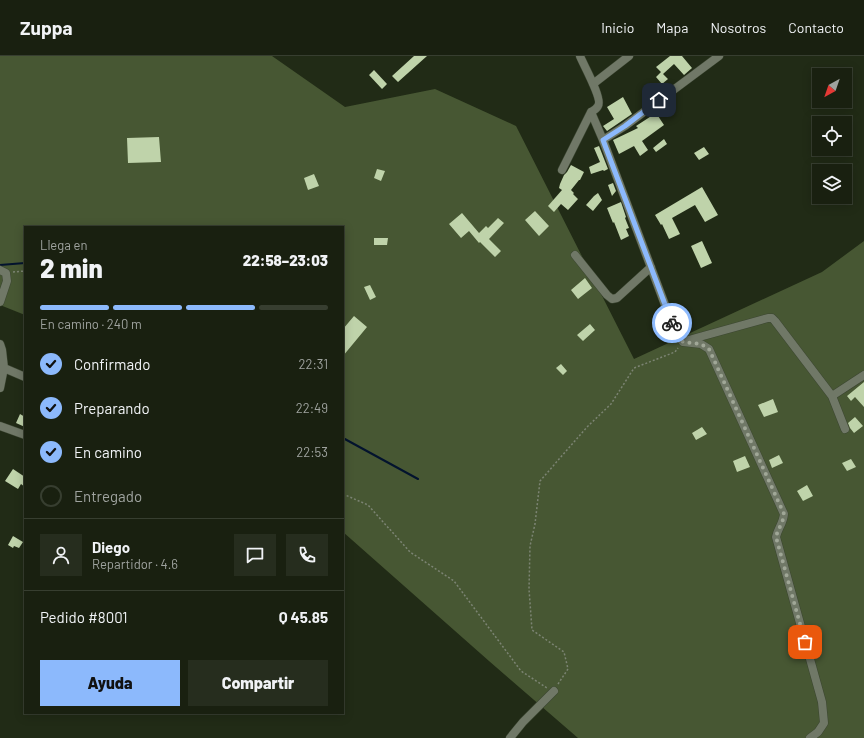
<!DOCTYPE html>
<html lang="es">
<head>
<meta charset="utf-8">
<style>
  :root { --surface:#192010; --page:#262d1e; --text:#f1f3f6; --muted:#9fa39f; --line:#373e30; --accent:#8cb9fc }
  body { margin:0; font-family:Barlow,sans-serif; background:var(--page); color:var(--text); height:100vh; display:flex; flex-direction:column; font-size:15px; white-space:nowrap }
  * { box-sizing:border-box; margin:0 }
  p { font-size:13px; color:var(--muted) }
  .icon { flex:none; width:22px; height:22px; fill:none; stroke:currentColor; stroke-width:2; stroke-linecap:round; stroke-linejoin:round }
  .map { position:relative; flex:1; overflow:hidden }
  .details { position:absolute; left:24px; top:170px; width:320px; height:488px; display:flex; flex-direction:column; background:var(--surface); border-radius:0px; box-shadow:0 2px 10px #0003,0 0 0 1px var(--line) }
  .details>* { flex:none }
  .needle { width:26px; rotate:220deg }
  .tools { position:absolute; left:812px; top:12px; display:grid; gap:8px }
  .tools a { display:grid; place-items:center; width:40px; height:40px; border-radius:0px; background:var(--surface); box-shadow:0 2px 10px #0003,0 0 0 1px var(--line); font-size:20px }
  .pin { position:absolute; display:grid; place-items:center; width:34px; height:34px; color:#fff; margin:-17px; border-radius:8px; box-shadow:0 2px 6px #0006 }
  .courier { position:absolute; display:grid; place-items:center; width:40px; height:40px; margin:-20px; border:3px solid #8cb9fc; border-radius:50%; background:#fff; color:#222; box-shadow:0 1px 5px #0007 }
  .head em { font-style:normal; font-weight:800 }
  .head div { display:flex; flex-direction:column-reverse }
  .head { display:flex; align-items:center; justify-content:space-between; height:68px; padding:0 16px }
  h1 { font-size:26px; font-weight:800; line-height:30px }
  .bar { display:grid; grid-template-columns:repeat(4,1fr); gap:6px 4px; align-content:center; height:48px; padding:0 16px }
  .bar i { height:5px; border-radius:3px; background:var(--line) }
  .bar .on { background:var(--accent) }
  .bar p { grid-column:span 4 }
  .line { display:flex; align-items:center; gap:10px; padding:0 16px; border-top:1px solid var(--line) }
  .line div { flex:1 }
  .round { display:grid; place-items:center; flex:none; width:42px; height:42px; border-radius:0px; background:var(--page) }
  ol { padding:0 16px; list-style:none }
  li { display:flex; align-items:center; gap:12px; height:44px }
  li p { margin-inline-start:auto }
  li .icon { padding:4px; border-radius:50%; background:var(--accent); color:#111; stroke-width:4 }
  li:last-child { color:var(--muted) }
  li i { width:22px; height:22px; border:2px solid var(--line); border-radius:50% }
  .action { display:flex; gap:8px; margin-top:auto; padding:8px 16px }
  .action a { flex:1; height:46px; border-radius:0px; background:var(--accent); color:#111; font-size:16px; font-weight:800; line-height:46px; text-align:center }
  .action a+a { background:var(--page); color:var(--text) }
  header { display:flex; align-items:center; gap:24px; box-sizing:border-box; height:56px; padding:0 20px; background:var(--surface); border-bottom:1px solid var(--line) }
  header strong { font-size:19px }
  nav { display:flex; gap:22px; margin-inline-start:auto; font-size:14px }
  .map>svg:first-child { display:block }
  .forest { fill:#475733 }
  .lines { fill:none; stroke-linecap:round; stroke-linejoin:round }
  .stream { stroke:#03132e; stroke-width:2 }
  .building { fill:#bfd3aa }
  .minor-casing { stroke:#3c4632; stroke-width:9 }
  .path { stroke:#7c8473; stroke-width:1.5; stroke-dasharray:2 2; stroke-linecap:butt }
  .minor { stroke:#707867; stroke-width:8 }
  .done { stroke:#a0a797; stroke-width:4; stroke-dasharray:0 7.2 }
  .route { stroke:#8cb9fc; stroke-width:5 }
</style>
</head>
<body>
<header>
<strong>Zuppa</strong>
<nav><a>Inicio</a><a>Mapa</a><a>Nosotros</a><a>Contacto</a></nav>
</header>
<div class="map">
<svg width="864" height="682" viewBox="0 0 864 682">
  <rect width="100%" height="100%" fill="#212b16"/>
  <!-- forest -->
  <path class="forest" d="M 0,0 L 272,0 L 345,51 L 435,33 L 516,70 L 634,303 L 822,216 L 864,185 L 864,682 L 578,682 L 489,605 L 343,476 L 343,171 L 25,171 L 25,259 L 0,249 Z"/>
  <g class="lines">
    <!-- stream -->
    <path class="stream" d="M 0,209 L 25,207
      M 343,382 L 418,423"/>
  </g>
  <!-- building -->
  <path class="building" d="M 414,0 L 427,0 L 398,26 L 392,20 Z
    M 670,0 L 682,0 L 692,12 L 684,19 L 674,8 L 663,18 L 668,23 L 662,28 L 656,21 L 661,16 L 656,11 Z
    M 374,14 L 387,28 L 382,33 L 369,19 Z
    M 623,41 L 632,58 L 607,75 L 603,70 L 614,63 L 607,51 Z
    M 656,57 L 664,69 L 642,85 L 648,94 L 640,100 L 634,90 L 619,98 L 613,84 L 638,72 L 636,70 Z
    M 159,81 L 161,106 L 128,107 L 127,82 Z
    M 664,83 L 667,88 L 656,96 L 653,92 Z
    M 599,90 L 608,113 L 604,115 L 603,114 L 591,118 L 589,111 L 600,106 L 594,92 Z
    M 704,91 L 709,98 L 699,104 L 694,97 Z
    M 571,109 L 584,116 L 580,124 L 579,124 L 571,134 L 574,137 L 573,138 L 578,143 L 568,154 L 561,148 L 554,156 L 548,150 L 562,134 L 559,132 L 560,128 L 564,119 L 567,116 Z
    M 377,113 L 385,115 L 381,125 L 374,122 Z
    M 314,118 L 319,130 L 308,134 L 304,122 Z
    M 613,127 L 616,135 L 612,140 L 608,129 Z
    M 702,131 L 718,159 L 705,166 L 695,149 L 672,162 L 680,178 L 669,183 L 662,168 L 661,169 L 655,159 Z
    M 598,137 L 602,144 L 593,155 L 586,149 L 594,140 Z
    M 621,146 L 626,161 L 625,162 L 629,172 L 626,173 L 629,180 L 621,184 L 614,166 L 613,167 L 607,152 Z
    M 535,155 L 549,170 L 539,180 L 525,164 Z
    M 462,157 L 479,177 L 486,170 L 488,172 L 498,162 L 504,167 L 489,183 L 501,195 L 495,201 L 480,186 L 479,187 L 469,175 L 461,182 L 449,168 Z
    M 374,182 L 388,182 L 387,189 L 374,189 Z
    M 702,185 L 712,207 L 701,212 L 691,190 Z
    M 585,222 L 592,232 L 578,243 L 571,234 Z
    M 370,229 L 376,241 L 370,244 L 364,231 Z
    M 354,260 L 367,271 L 343,300 L 343,273 Z
    M 590,268 L 595,274 L 583,285 L 577,279 Z
    M 561,308 L 567,315 L 563,319 L 556,312 Z
    M 864,326 L 864,351 L 855,341 L 851,345 L 847,340 Z
    M 773,343 L 778,356 L 764,361 L 758,349 Z
    M 20,358 L 25,361 L 25,371 L 16,367 Z
    M 855,361 L 863,370 L 854,377 L 850,372 L 848,367 Z
    M 702,371 L 707,378 L 696,384 L 692,377 Z
    M 779,399 L 783,407 L 772,412 L 769,404 Z
    M 745,400 L 750,411 L 737,416 L 733,405 Z
    M 851,403 L 856,411 L 847,415 L 842,407 Z
    M 13,413 L 25,421 L 25,431 L 21,428 L 18,433 L 5,425 Z
    M 807,429 L 813,440 L 803,445 L 797,435 Z
    M 13,480 L 23,486 L 19,492 L 14,490 L 13,492 L 8,489 Z"/>
  <g class="lines">
    <defs>
      <path id="minor" d="M 580,0 C 583,8 603,43 598,50 C 597,52 593,55 591,56 L 603,84 L 676,278 L 683,286 L 701,288 L 709,293 L 784,458 C 783,468 778,472 776,481 L 822,646 L 824,667 L 818,676 L 810,682
        M 593,28 L 629,0
        M 603,84 L 625,70 L 719,0
        M 562,114 L 591,56
        M 575,199 L 607,239 L 612,243 L 617,242 L 651,211
        M 0,214 L 6,217 L 7,225 L 0,246
        M 685,285 L 768,262 L 772,262 L 775,265 L 832,340 L 845,373
        M 0,288 L 2,294 L 4,312 L 0,332
        M 4,312 L 25,321
        M 832,340 L 864,319
        M 0,370 L 25,379
        M 510,682 L 523,666 L 554,635"/>
    </defs>
    <!-- minor casing -->
    <use href="#minor" class="minor-casing"/>
    <!-- path -->
    <path class="path" d="M 13,216 L 25,215
      M 343,438 L 368,449 L 410,496 L 454,525 L 521,615 L 547,632
      M 558,628 L 568,613 L 564,596 L 532,574 L 529,533 L 530,490 L 535,468 L 540,425 L 587,371 L 611,348 L 634,312 L 675,296 L 678,292"/>
    <!-- minor -->
    <use href="#minor" class="minor"/>
  </g>
  <g class="lines">
    <!-- done -->
    <path class="done" d="M 672,267 L 676,278 L 683,286 L 701,288 L 709,293 L 784,458 C 783,468 778,472 776,481 L 805,586"/>
    <!-- route -->
    <path class="route" d="M 659,44 L 625,70 L 603,84 L 672,267"/>
  </g>
</svg>
<div class="tools">
<a><svg class="needle" viewBox="-14 -14 28 28"><path d="M0-13l5 13h-10z" fill="#e53935"/><path d="M0 13l5-13h-10z" fill="#9fa39f"/></svg></a>
<a><svg class="icon" aria-label="locate" viewBox="0 0 24 24"><circle cx="12" cy="12" r="6"/><path d="M12 2v4M12 18v4M2 12h4M18 12h4"/></svg></a>
<a><svg class="icon" aria-label="layers" viewBox="0 0 24 24"><path d="M12 4l9 5-9 5-9-5zM3 14l9 5 9-5"/></svg></a>
</div>
<div class="pin" style="left:805px;top:586px;background:#ea580c"><svg class="icon" aria-label="bag" viewBox="0 0 24 24"><path d="M5 8h14l-1 12H6zM9 8a3 3 0 0 1 6 0"/></svg></div>
<div class="pin" style="left:659px;top:44px;background:#1f2937"><svg class="icon" aria-label="home" viewBox="0 0 24 24"><path d="M3 11l9-7 9 7M6 9v11h12V9"/></svg></div>
<div class="courier" style="left:672px;top:267px"><svg class="icon" aria-label="bike" viewBox="0 0 24 24"><circle cx="6" cy="16" r="4"/><circle cx="18" cy="16" r="4"/><path d="M6 16l4-8h5l3 8M10 8l3 8H6M13 5h3"/></svg></div>
<section class="details">
<div class="head"><div><h1>2 min</h1><p>Llega en</p></div><em>22:58–23:03</em></div>
<div class="bar"><i class="on"></i><i class="on"></i><i class="on"></i><i></i><p>En camino · 240 m</p></div>
<ol>
<li><svg class="icon" aria-label="check" viewBox="0 0 24 24"><path d="M5 12l5 5 9-10"/></svg>Confirmado<p>22:31</p></li>
<li><svg class="icon" aria-label="check" viewBox="0 0 24 24"><path d="M5 12l5 5 9-10"/></svg>Preparando<p>22:49</p></li>
<li><svg class="icon" aria-label="check" viewBox="0 0 24 24"><path d="M5 12l5 5 9-10"/></svg>En camino<p>22:53</p></li>
<li><i></i>Entregado</li>
</ol>
<div class="line" style="height:72px"><a class="round"><svg class="icon" aria-label="person" viewBox="0 0 24 24"><circle cx="12" cy="8" r="4"/><path d="M4 21q1-7 8-7t8 7"/></svg></a><div><b>Diego</b><p>Repartidor · 4.6</p></div><a class="round"><svg class="icon" aria-label="chat" viewBox="0 0 24 24"><path d="M4 5h16v11H9l-5 4z"/></svg></a><a class="round"><svg class="icon" aria-label="phone" viewBox="0 0 24 24"><path d="M5 4h4l2 5-3 2q2 4 5 5l2-3 5 2v4C11 20 4 13 5 4z"/></svg></a></div>
<div class="line" style="height:52px"><div>Pedido #8001</div><b>Q 45.85</b></div>
<div class="action"><a>Ayuda</a><a>Compartir</a></div>
</section>
</div>
</body>
</html>
